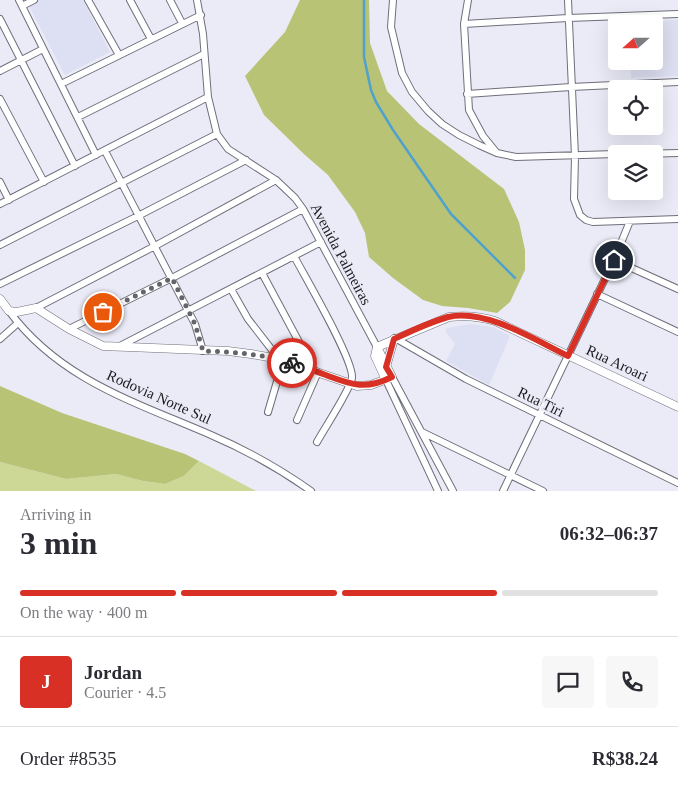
<!DOCTYPE html>
<html lang="en">
<head>
<meta charset="utf-8">
<style>
  :root { --surface:#fff; --page:#f7f7f7; --text:#2b2b33; --muted:#7c7c81; --line:#e1e1e2; --accent:#d93025 }
  body { margin:0; font-family:"Times New Roman",serif; background:var(--page); color:var(--text); height:100vh; display:flex; flex-direction:column; font-size:19px; white-space:nowrap }
  * { box-sizing:border-box; margin:0 }
  p { font-size:16px; color:var(--muted) }
  .icon { flex:none; width:28px; height:28px; fill:none; stroke:currentColor; stroke-width:2; stroke-linecap:round; stroke-linejoin:round }
  .map { position:relative; height:491px; overflow:hidden }
  .drawer { display:flex; flex-direction:column; background:var(--surface); flex:1 }
  .drawer>* { flex:none }
  .needle { width:32px; rotate:249deg }
  .fabs { position:absolute; left:608px; top:15px; display:grid; gap:10px }
  .fabs a { display:grid; place-items:center; width:55px; height:55px; border-radius:5px; background:var(--surface); box-shadow:0 5px 20px #0002; font-size:25px }
  .pin { position:absolute; display:grid; place-items:center; width:42px; height:42px; color:#fff; margin:-21px; border:2px solid #fff; border-radius:50%; box-shadow:0 1px 5px #0007 }
  .courier { position:absolute; display:grid; place-items:center; width:50px; height:50px; margin:-25px; border:4px solid #d93025; border-radius:50%; background:#fff; color:#222; box-shadow:0 1px 6px #0007 }
  .summary em { font-style:normal; font-weight:800 }
  .summary div { display:flex; flex-direction:column-reverse }
  .summary { display:flex; align-items:center; justify-content:space-between; height:85px; padding:0 20px }
  h1 { font-size:32px; font-weight:800; line-height:38px }
  .bar { display:grid; grid-template-columns:repeat(4,1fr); gap:8px 5px; align-content:center; height:60px; padding:0 20px }
  .bar i { height:6px; border-radius:4px; background:var(--line) }
  .bar .selected { background:var(--accent) }
  .bar p { grid-column:span 4 }
  .line { display:flex; align-items:center; gap:12px; padding:0 20px; border-top:1px solid var(--line) }
  .line div { flex:1 }
  .round { display:grid; place-items:center; flex:none; width:52px; height:52px; border-radius:5px; background:var(--page) }
  .map>svg:first-child { display:block }
  .built { fill:#dddff2 }
  .green { fill:#ced896 }
  .forest { fill:#b9c376 }
  .lines { fill:none; stroke-linecap:round; stroke-linejoin:round }
  .stream { stroke:#50a1cc; stroke-width:2.5 }
  .minor-casing { stroke:#6e6f7a; stroke-width:8 }
  .tertiary-casing { stroke:#6e6f7a; stroke-width:9 }
  .minor { stroke:#fff; stroke-width:6 }
  .tertiary { stroke:#fff; stroke-width:8 }
  .done { stroke:#64646b; stroke-width:5; stroke-dasharray:0 9 }
  .route { stroke:#d93025; stroke-width:6 }
  .labels { text-anchor:middle; stroke-width:5; stroke-linejoin:round; paint-order:stroke }
  .street-label { font-size:15px; fill:#1c1c20; stroke:#eaebf7 }
</style>
</head>
<body>
<div class="map">
<svg width="678" height="491" viewBox="0 0 678 491">
  <rect width="100%" height="100%" fill="#eaebf7"/>
  <!-- built -->
  <path class="built" d="M 40,0 L 83,0 L 110,52 L 65,75 L 29,6 Z
    M 678,20 L 678,76 L 631,78 L 630,61 L 654,61 L 654,24 L 628,24 L 628,22 Z
    M 471,324 L 493,327 L 510,336 L 489,385 L 446,361 L 455,344 L 445,331 L 447,328 Z"/>
  <!-- green -->
  <path class="green" d="M 199,461 L 256,491 L 0,491 L 0,462 L 66,479 L 116,474 L 143,481 L 165,484 L 184,476 Z"/>
  <!-- forest -->
  <path class="forest" d="M 300,0 L 369,0 L 370,43 L 387,91 L 419,124 L 504,189 L 519,222 L 525,250 L 525,270 L 510,302 L 497,313 L 468,308 L 442,306 L 423,300 L 393,278 L 369,257 L 365,233 L 355,212 L 328,175 L 305,155 L 264,115 L 245,76 L 285,32 Z
    M 0,386 L 62,413 L 185,454 L 199,461 L 184,476 L 165,484 L 143,481 L 116,474 L 66,479 L 0,462 Z"/>
  <g class="lines">
    <!-- stream -->
    <path class="stream" d="M 364,0 L 364,57 L 371,90 L 376,102 L 393,130 L 451,214 L 515,278"/>
    <defs>
      <path id="minor" d="M 19,0 L 96,155
        M 88,0 L 119,55
        M 130,0 L 151,39
        M 170,0 L 182,23
        M 197,0 L 203,34 L 208,97 L 217,134 L 228,149 L 276,180 L 295,198 L 303,209 L 377,347
        M 393,0 L 391,27 L 402,73 L 412,92 L 428,111 L 442,124 L 459,135 L 479,145 L 497,153 L 516,157 L 616,154
        M 468,0 L 464,24 L 469,110 L 483,136 L 496,152
        M 568,0 L 575,156 L 574,199 L 580,215 L 586,220 L 593,222 L 678,219
        M 22,6 L 34,0
        M 0,19 L 75,166
        M 464,24 L 568,18 L 678,14
        M 0,71 L 43,49
        M 61,84 L 201,15
        M 467,94 L 571,87 L 678,82
        M 0,99 L 44,182
        M 78,117 L 204,54
        M 105,151 L 195,324 L 203,351
        M 640,154 L 678,153
        M 0,182 L 9,200
        M 0,204 L 208,97
        M 0,245 L 217,134
        M 294,256 C 305,277 354,360 352,378 C 350,390 324,429 317,442
        M 614,260 L 678,289
        M 262,273 L 314,370
        M 0,284 L 138,216 L 246,160
        M 231,289 L 248,319 L 279,359
        M 597,294 L 678,332
        M 36,308 L 155,246 L 276,180
        M 9,311 C 60,380 135,402 211,435 C 246,450 280,469 311,491
        M 69,329 L 172,278 L 303,209
        M 395,338 L 466,379 L 678,483
        M 0,339 L 18,323
        M 118,347 L 321,242
        M 392,377 L 453,491
        M 386,380 L 438,491
        M 268,412 L 283,361
        M 297,420 L 318,372
        M 422,432 L 543,491
        M 503,491 L 614,260 L 630,221"/>
      <path id="tertiary" d="M 0,299 L 9,311 L 17,312 L 36,308 L 69,329 L 103,346 L 228,351 L 251,354 L 279,359 L 357,386 L 371,385 L 392,377 L 377,347
        M 377,347 L 449,317 C 466,315 479,316 495,321 L 678,407
        M 377,347 L 375,356 L 386,380
        M 386,367 L 394,339"/>
    </defs>
    <!-- minor casing -->
    <use href="#minor" class="minor-casing"/>
    <!-- tertiary casing -->
    <use href="#tertiary" class="tertiary-casing"/>
    <!-- minor -->
    <use href="#minor" class="minor"/>
    <!-- tertiary -->
    <use href="#tertiary" class="tertiary"/>
  </g>
  <g class="lines">
    <!-- done -->
    <path class="done" d="M 103,312 L 172,278 L 195,324 L 203,351 C 233,352 263,354 292,363"/>
    <!-- route -->
    <path class="route" d="M 292,363 C 303,367 313,370 323,374 C 350,384 364,391 392,377 L 386,367 L 394,339 C 411,331 430,322 448,317 C 485,308 535,340 568,356 L 614,260"/>
  </g>
  <g class="labels">
    <!-- street labels -->
    <g class="street-label">
      <text transform="translate(341 254) rotate(62)" y="5">Avenida Palmeiras</text>
      <text transform="translate(617 363) rotate(25)" y="5">Rua Aroari</text>
      <text transform="translate(159 397) rotate(24)" y="5">Rodovia Norte Sul</text>
      <text transform="translate(541 402) rotate(26)" y="5">Rua Tiri</text>
    </g>
  </g>
</svg>
<div class="fabs">
<a><svg class="needle" viewBox="-14 -14 28 28"><path d="M0-13l5 13h-10z" fill="#e53935"/><path d="M0 13l5-13h-10z" fill="#7c7c81"/></svg></a>
<a><svg class="icon" aria-label="locate" viewBox="0 0 24 24"><circle cx="12" cy="12" r="6"/><path d="M12 2v4M12 18v4M2 12h4M18 12h4"/></svg></a>
<a><svg class="icon" aria-label="layers" viewBox="0 0 24 24"><path d="M12 4l9 5-9 5-9-5zM3 14l9 5 9-5"/></svg></a>
</div>
<div class="pin" style="left:103px;top:312px;background:#ea580c"><svg class="icon" aria-label="bag" viewBox="0 0 24 24"><path d="M5 8h14l-1 12H6zM9 8a3 3 0 0 1 6 0"/></svg></div>
<div class="pin" style="left:614px;top:260px;background:#1f2937"><svg class="icon" aria-label="home" viewBox="0 0 24 24"><path d="M3 11l9-7 9 7M6 9v11h12V9"/></svg></div>
<div class="courier" style="left:292px;top:363px"><svg class="icon" aria-label="bike" viewBox="0 0 24 24"><circle cx="6" cy="16" r="4"/><circle cx="18" cy="16" r="4"/><path d="M6 16l4-8h5l3 8M10 8l3 8H6M13 5h3"/></svg></div>
</div>
<section class="drawer">
<div class="summary"><div><h1>3 min</h1><p>Arriving in</p></div><em>06:32–06:37</em></div>
<div class="bar"><i class="selected"></i><i class="selected"></i><i class="selected"></i><i></i><p>On the way · 400 m</p></div>
<div class="line" style="height:90px"><b class="round" style="background:var(--accent);color:#fff">J</b><div><b>Jordan</b><p>Courier · 4.5</p></div><a class="round"><svg class="icon" aria-label="chat" viewBox="0 0 24 24"><path d="M4 5h16v11H9l-5 4z"/></svg></a><a class="round"><svg class="icon" aria-label="phone" viewBox="0 0 24 24"><path d="M5 4h4l2 5-3 2q2 4 5 5l2-3 5 2v4C11 20 4 13 5 4z"/></svg></a></div>
<div class="line" style="height:65px"><div>Order #8535</div><b>R$38.24</b></div>
</section>
</body>
</html>
